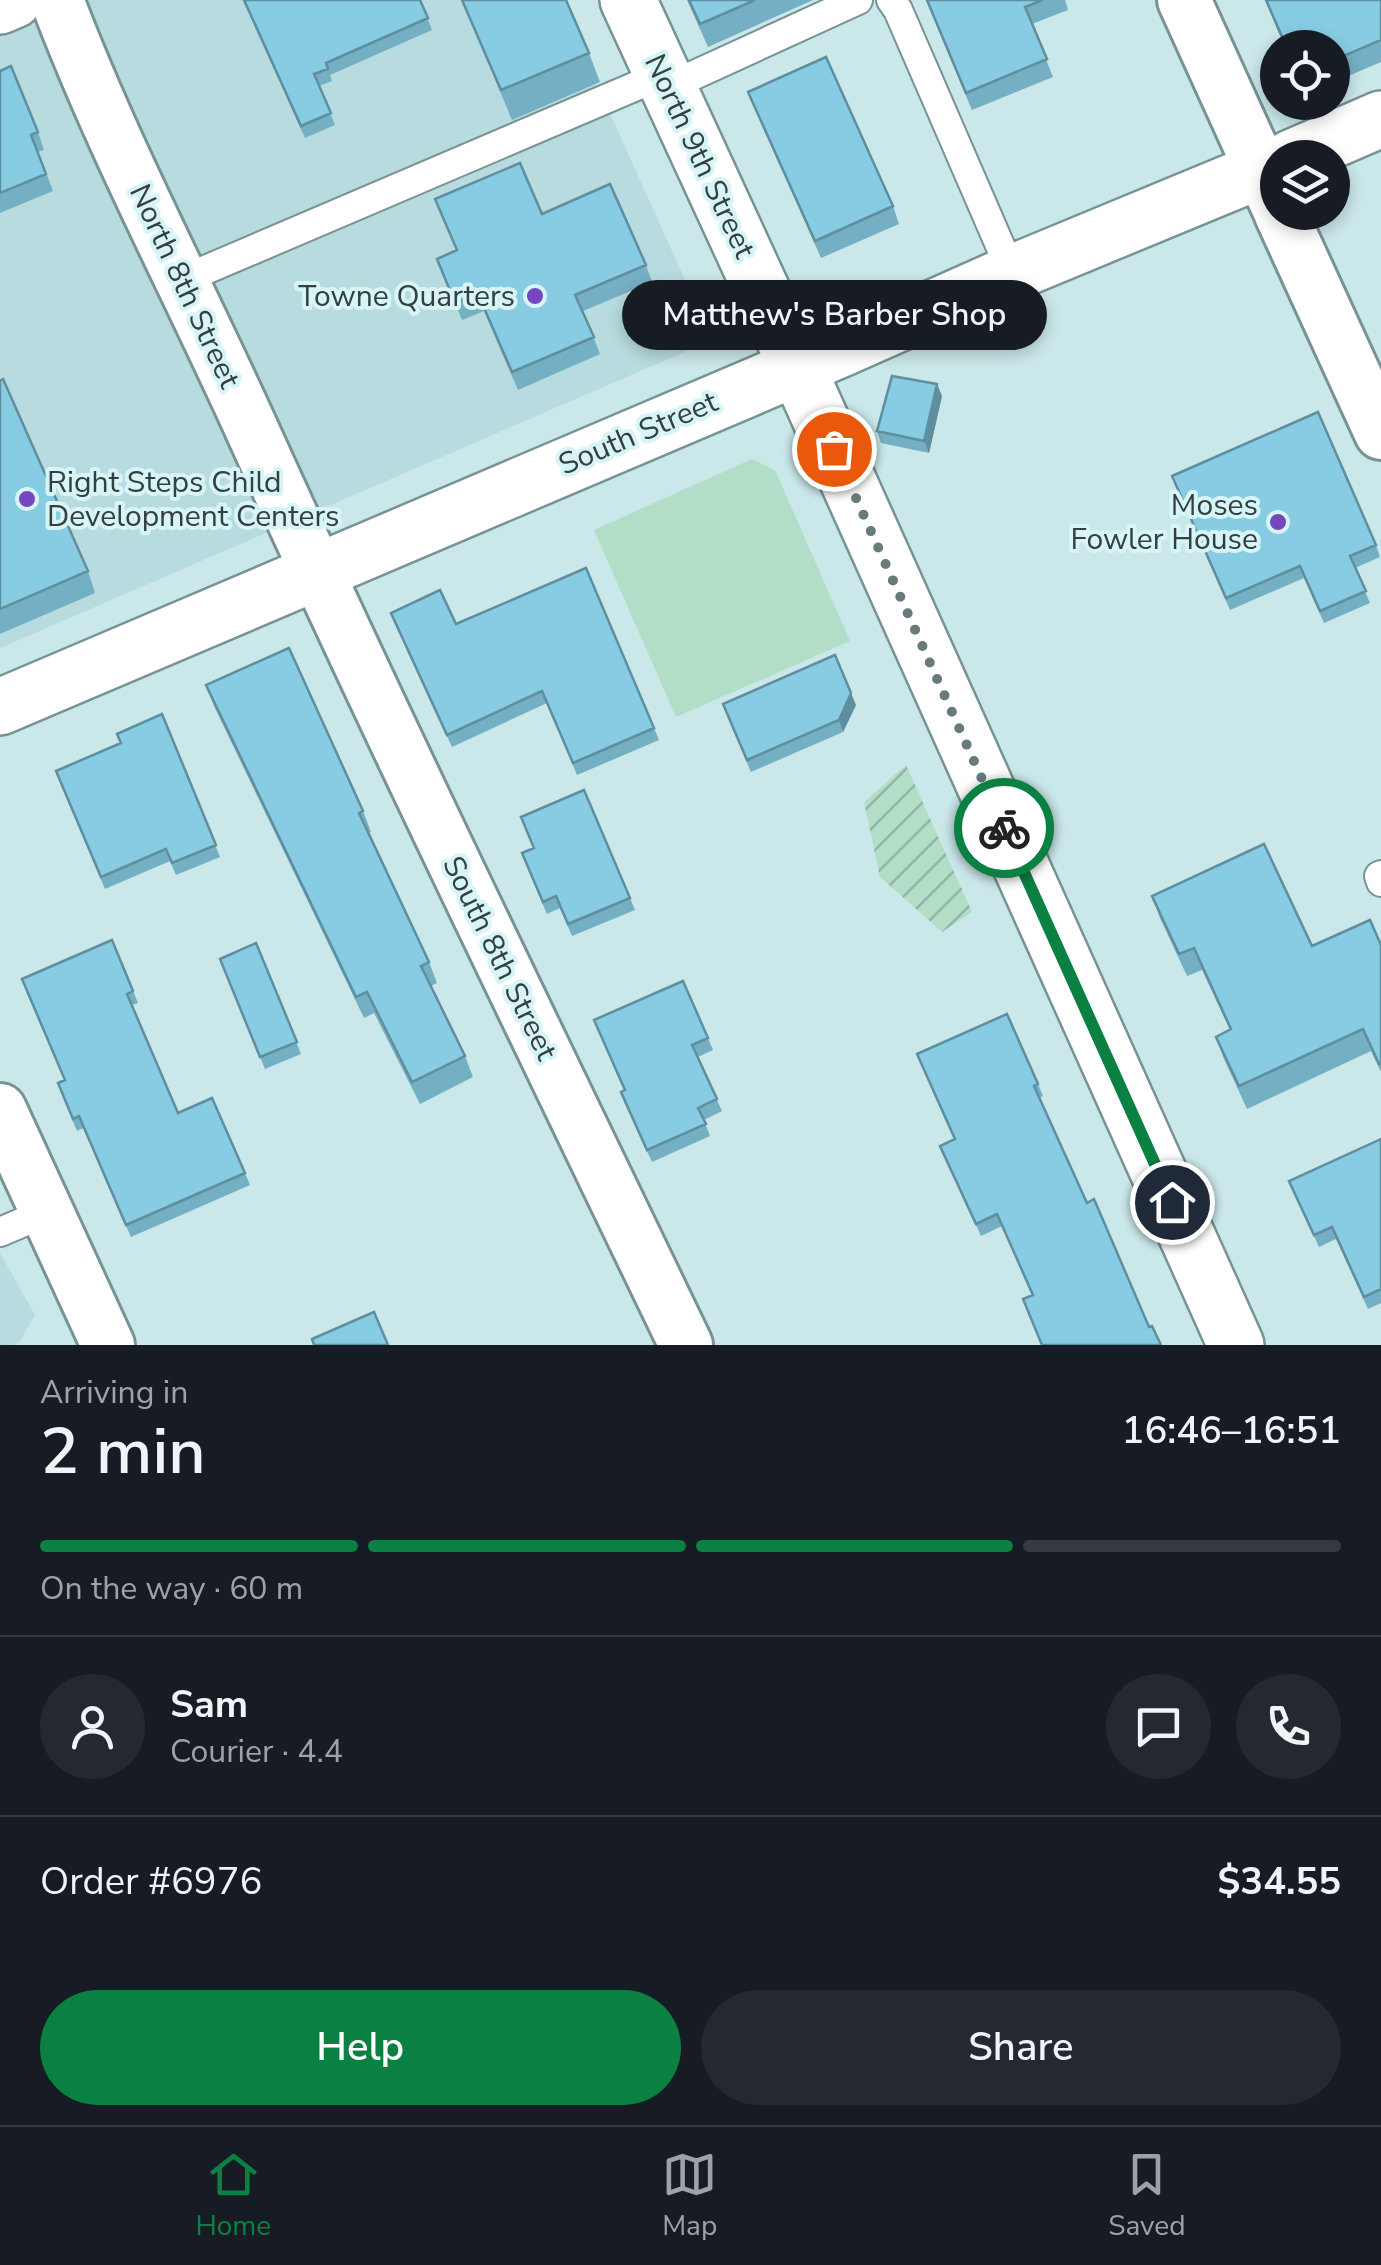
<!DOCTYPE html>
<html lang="en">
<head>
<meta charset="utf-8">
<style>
  :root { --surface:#171b24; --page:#242831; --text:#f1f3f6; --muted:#9ea1a6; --line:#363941; --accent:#0b8043 }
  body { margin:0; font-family:"Nunito Sans",sans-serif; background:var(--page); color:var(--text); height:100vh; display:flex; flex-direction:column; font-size:38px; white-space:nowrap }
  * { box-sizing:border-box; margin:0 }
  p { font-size:32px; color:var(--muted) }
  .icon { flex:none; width:55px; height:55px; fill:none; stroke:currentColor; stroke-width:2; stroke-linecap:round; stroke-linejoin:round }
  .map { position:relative; height:1345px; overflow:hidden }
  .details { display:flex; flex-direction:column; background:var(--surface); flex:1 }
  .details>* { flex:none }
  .buttons { position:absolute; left:1260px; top:30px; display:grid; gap:20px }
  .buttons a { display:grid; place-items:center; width:90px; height:90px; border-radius:50%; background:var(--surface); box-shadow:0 5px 15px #0003; font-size:50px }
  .pin { position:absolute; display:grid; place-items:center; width:85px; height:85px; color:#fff; margin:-42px; border:5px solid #fff; border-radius:50%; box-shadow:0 2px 10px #0007 }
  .courier { position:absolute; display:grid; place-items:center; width:100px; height:100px; margin:-50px; border:8px solid #0b8043; border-radius:50%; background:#fff; color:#222; box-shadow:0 2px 12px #0007 }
  .bubble { position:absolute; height:70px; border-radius:35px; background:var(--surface); box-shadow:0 5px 15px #0003; font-size:32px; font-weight:600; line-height:70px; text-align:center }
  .head em { font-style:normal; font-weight:600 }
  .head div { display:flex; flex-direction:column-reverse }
  .head { display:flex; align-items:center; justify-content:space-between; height:170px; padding:0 40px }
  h1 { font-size:65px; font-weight:600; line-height:75px }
  .bar { display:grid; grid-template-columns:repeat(4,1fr); gap:15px 10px; align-content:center; height:120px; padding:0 40px }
  .bar i { height:12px; border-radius:8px; background:var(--line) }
  .bar .current { background:var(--accent) }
  .bar p { grid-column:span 4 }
  .line { display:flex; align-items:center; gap:25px; padding:0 40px; border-top:2px solid var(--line) }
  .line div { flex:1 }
  .round { display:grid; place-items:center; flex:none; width:105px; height:105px; border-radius:52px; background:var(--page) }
  .primary-button { display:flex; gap:20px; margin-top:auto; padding:20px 40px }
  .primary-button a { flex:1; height:115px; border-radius:60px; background:var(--accent); color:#fff; font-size:40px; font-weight:600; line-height:115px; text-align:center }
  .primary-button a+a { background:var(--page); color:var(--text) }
  .menu { display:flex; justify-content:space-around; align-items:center; height:140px; border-top:2px solid var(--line); background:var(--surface); font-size:28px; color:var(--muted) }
  .menu a { display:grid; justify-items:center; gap:5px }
  .menu .current { color:var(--accent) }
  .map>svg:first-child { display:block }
  .built { fill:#b7dbde }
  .green { fill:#b2dec8 }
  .garden { fill:url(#garden-furrows) }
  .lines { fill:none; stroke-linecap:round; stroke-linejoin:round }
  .lane-casing { stroke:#789395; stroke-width:32 }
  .street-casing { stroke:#789395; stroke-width:58 }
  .secondary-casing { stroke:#789395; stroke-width:60 }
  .primary-casing { stroke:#789395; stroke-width:60 }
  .lane { stroke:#fff; stroke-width:28 }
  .street { stroke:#fff; stroke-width:52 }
  .secondary { stroke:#fff; stroke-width:55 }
  .primary { stroke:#fff; stroke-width:55 }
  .wall { fill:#75afc3 }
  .shaded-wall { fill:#5f8f9f }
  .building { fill:#88cce3; stroke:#5f8f9f; stroke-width:2.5 }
  .done { stroke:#687a7b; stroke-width:10; stroke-dasharray:0 18 }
  .route { stroke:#0b8043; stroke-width:12 }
  .poi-dot { fill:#7648c0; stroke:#d7f5f6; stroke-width:4 }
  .labels { text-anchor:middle; stroke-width:8; stroke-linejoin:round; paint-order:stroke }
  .street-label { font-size:30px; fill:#333f40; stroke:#d7f5f6 }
  .poi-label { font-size:30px; fill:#333f40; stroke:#d7f5f6; text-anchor:end }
</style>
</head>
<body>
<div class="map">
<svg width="1381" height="1345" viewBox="0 0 1381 1345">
  <defs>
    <pattern id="garden-furrows" width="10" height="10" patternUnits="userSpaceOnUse" patternTransform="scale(2.5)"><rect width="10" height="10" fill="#b2dec8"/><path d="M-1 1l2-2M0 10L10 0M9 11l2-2" fill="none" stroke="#91b5a4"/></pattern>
  </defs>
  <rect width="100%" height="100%" fill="#cae7e9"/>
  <!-- built -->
  <path class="built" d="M 0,0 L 559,0 L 712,340 L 0,648 Z
    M 0,1253 L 35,1315 L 19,1343 L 14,1345 L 0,1345 Z"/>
  <!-- green -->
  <path class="green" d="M 752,459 L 775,470 L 850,641 L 676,717 L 594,530 Z"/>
  <!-- garden -->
  <path class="garden" d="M 906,765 L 972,912 L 942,932 L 880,877 L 864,802 Z"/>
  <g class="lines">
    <defs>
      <path id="lane" d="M 891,0 L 898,10 L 1012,273
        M 668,87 L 858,0
        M 182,280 L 662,75
        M 1381,875 L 1379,876 L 1381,882
        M 0,1232 L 47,1212"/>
      <path id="street" d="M 57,0 C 113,148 188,288 253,432 C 392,739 540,1041 686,1345
        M 1184,0 L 1278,207
        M 1280,212 L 1381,433
        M 0,1110 L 108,1345"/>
      <path id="secondary" d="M 628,0 L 797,367 L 1236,1345"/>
      <path id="primary" d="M 0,6 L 14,0
        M 1291,158 L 1381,119
        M 0,707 L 841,349 L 1012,273 L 1278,163"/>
    </defs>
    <!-- lane casing -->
    <use href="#lane" class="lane-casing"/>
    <!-- street casing -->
    <use href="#street" class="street-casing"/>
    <!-- secondary casing -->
    <use href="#secondary" class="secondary-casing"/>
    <!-- primary casing -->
    <use href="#primary" class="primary-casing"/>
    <!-- lane -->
    <use href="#lane" class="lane"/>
    <!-- street -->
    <use href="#street" class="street"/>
    <!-- secondary -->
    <use href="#secondary" class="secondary"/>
    <!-- primary -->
    <use href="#primary" class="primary"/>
  </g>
  <!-- wall -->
  <path class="wall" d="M 243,0 L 420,0 L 432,30 L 330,75 L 332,81 L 319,86 L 335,125 L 305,138 Z
    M 462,0 L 589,53 L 600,82 L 512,120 Z
    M 687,0 L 813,0 L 708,47 Z
    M 926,0 L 1065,0 L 1068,10 L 1032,24 L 1053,77 L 972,110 Z
    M 1265,0 L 1381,0 L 1381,62 L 1332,83 L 1332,48 L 1285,48 Z
    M 0,71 L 38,132 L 44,150 L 38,152 L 53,191 L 0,213 Z
    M 748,92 L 893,206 L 899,224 L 821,258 Z
    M 435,199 L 542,214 L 646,265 L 652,282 L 583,311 L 600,354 L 518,390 L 484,311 L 462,320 L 437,259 L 456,250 Z
    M 0,381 L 88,571 L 95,593 L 0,634 Z
    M 942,396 L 929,453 L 881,443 L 877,431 Z
    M 1172,476 L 1376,545 L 1380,557 L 1355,568 L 1370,603 L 1324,623 L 1304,578 L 1230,610 Z
    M 391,613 L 456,624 L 654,728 L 659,740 L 577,775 L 547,703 L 452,747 Z
    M 206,685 L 363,811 L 371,832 L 368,833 L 429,962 L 437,983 L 431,986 L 465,1056 L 473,1077 L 420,1104 L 374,1013 L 364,1018 L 214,706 Z
    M 856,705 L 843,732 L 751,772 L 727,716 Z
    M 162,714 L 220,857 L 176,875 L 170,861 L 105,889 L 60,783 Z
    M 526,865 L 630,898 L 635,910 L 572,936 L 560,908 L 547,914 Z
    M 1152,896 L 1312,946 L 1381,945 L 1381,1072 L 1371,1051 L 1247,1109 L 1224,1059 L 1216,1037 L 1230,1030 L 1202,970 L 1187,976 L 1160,918 Z
    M 256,943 L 301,1054 L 265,1069 L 220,959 Z
    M 26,991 L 133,991 L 138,1003 L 132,1005 L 178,1113 L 245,1173 L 250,1185 L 131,1237 L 83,1128 L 77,1131 L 62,1095 L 65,1081 Z
    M 594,1020 L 708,1038 L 713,1050 L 698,1057 L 722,1111 L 704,1120 L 710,1136 L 652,1162 L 625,1104 L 621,1092 L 624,1090 Z
    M 917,1054 L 1038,1084 L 1043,1096 L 1039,1098 L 1087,1203 L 1149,1327 L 1161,1345 L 1032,1296 L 1002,1226 L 981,1236 L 940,1146 L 954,1139 Z
    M 1381,1139 L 1381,1303 L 1368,1309 L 1336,1239 L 1319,1247 L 1289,1181 Z"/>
  <!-- shaded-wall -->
  <path class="shaded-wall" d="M 937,384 L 942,396 L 929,453 L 924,441 Z
    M 851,693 L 856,705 L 843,732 L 839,720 Z"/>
  <!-- building -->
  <path class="building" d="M 244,0 L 420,0 L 428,18 L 326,63 L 328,69 L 314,74 L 331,113 L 301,126 Z
    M 462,0 L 566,0 L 589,53 L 501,90 Z
    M 689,0 L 755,0 L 700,24 Z
    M 927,0 L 1043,0 L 1025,7 L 1047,59 L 966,93 Z
    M 1266,0 L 1381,0 L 1381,40 L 1332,61 L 1332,48 L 1287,48 Z
    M 826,57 L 893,206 L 815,241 L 748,92 Z
    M 11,66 L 38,132 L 31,135 L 46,174 L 0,193 L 0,71 Z
    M 520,163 L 542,214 L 610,184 L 646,265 L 575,295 L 594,337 L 512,372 L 478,294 L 455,303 L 437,259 L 457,250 L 435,199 Z
    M 892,376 L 937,384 L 924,441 L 877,431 Z
    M 3,379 L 88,571 L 0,609 L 0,381 Z
    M 1318,412 L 1376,545 L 1350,556 L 1366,591 L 1320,611 L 1300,566 L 1226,598 L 1172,476 Z
    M 586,568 L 654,728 L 573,763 L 542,691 L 447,735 L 391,613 L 440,590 L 456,624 Z
    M 289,648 L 363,811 L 359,813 L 429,962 L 421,966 L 465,1056 L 412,1082 L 367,992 L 356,997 L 206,685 Z
    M 835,655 L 851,693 L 839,720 L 747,760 L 723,704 Z
    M 162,714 L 216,845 L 172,863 L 166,849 L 101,877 L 56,771 L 121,743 L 117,734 Z
    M 584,790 L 630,898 L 568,924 L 556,896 L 543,902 L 522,853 L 534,848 L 521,817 Z
    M 1264,844 L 1312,946 L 1370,920 L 1381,945 L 1381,1063 L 1379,1064 L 1363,1029 L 1239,1086 L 1216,1037 L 1231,1029 L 1194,948 L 1179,954 L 1152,896 Z
    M 112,940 L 133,991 L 127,994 L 178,1113 L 212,1098 L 245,1173 L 126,1225 L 79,1116 L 73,1119 L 58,1083 L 65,1080 L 22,979 Z
    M 256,943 L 297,1042 L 260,1057 L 220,959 Z
    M 683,981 L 708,1038 L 692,1045 L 717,1099 L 698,1108 L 706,1124 L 647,1150 L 621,1092 L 625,1090 L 594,1020 Z
    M 1007,1014 L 1038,1084 L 1034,1086 L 1087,1203 L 1094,1199 L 1149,1327 L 1152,1326 L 1161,1345 L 1042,1345 L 1023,1299 L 1033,1295 L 997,1214 L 976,1224 L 940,1146 L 955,1139 L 917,1054 Z
    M 1381,1139 L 1381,1289 L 1364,1297 L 1332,1227 L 1314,1235 L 1289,1181 Z
    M 374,1312 L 388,1345 L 314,1345 L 312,1339 Z"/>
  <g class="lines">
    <!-- done -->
    <path class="done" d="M 834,449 L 1004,828"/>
    <!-- route -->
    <path class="route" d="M 1004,828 L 1172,1202"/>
  </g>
  <!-- markers -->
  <g class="poi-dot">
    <circle cx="535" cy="296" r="10"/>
    <circle cx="27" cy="499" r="10"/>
    <circle cx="1278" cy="522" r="10"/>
  </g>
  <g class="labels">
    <!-- street labels -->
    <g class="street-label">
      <text transform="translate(700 156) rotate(65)" y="10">North 9th Street</text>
      <text transform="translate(185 286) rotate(65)" y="10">North 8th Street</text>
      <text transform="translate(638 433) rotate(-23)" y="10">South Street</text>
      <text transform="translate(500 958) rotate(64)" y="10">South 8th Street</text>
    </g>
    <!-- poi labels -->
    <g class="poi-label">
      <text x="515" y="306">Towne Quarters</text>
      <text x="47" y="492" text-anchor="start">Right Steps Child<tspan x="47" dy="34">Development Centers</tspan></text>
      <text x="1258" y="515">Moses<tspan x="1258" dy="34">Fowler House</tspan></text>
    </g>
  </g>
</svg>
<div class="buttons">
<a><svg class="icon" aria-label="locate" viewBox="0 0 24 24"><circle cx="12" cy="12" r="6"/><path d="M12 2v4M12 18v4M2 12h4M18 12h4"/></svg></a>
<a><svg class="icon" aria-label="layers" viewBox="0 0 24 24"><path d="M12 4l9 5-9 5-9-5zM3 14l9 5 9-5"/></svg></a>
</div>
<div class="pin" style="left:834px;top:449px;background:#ea580c"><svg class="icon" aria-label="bag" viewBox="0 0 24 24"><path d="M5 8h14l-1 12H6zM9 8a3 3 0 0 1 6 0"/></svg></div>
<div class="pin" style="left:1172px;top:1202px;background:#1f2937"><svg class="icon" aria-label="home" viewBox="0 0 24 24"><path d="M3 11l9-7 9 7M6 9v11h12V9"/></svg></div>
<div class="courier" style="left:1004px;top:828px"><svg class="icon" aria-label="bike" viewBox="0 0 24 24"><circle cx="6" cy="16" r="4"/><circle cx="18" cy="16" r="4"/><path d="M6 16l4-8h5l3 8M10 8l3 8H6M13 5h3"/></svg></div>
<div class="bubble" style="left:622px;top:280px;width:425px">Matthew's Barber Shop</div>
</div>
<section class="details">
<div class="head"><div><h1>2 min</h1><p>Arriving in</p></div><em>16:46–16:51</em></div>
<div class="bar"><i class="current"></i><i class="current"></i><i class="current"></i><i></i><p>On the way · 60 m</p></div>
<div class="line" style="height:180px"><a class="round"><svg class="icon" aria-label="person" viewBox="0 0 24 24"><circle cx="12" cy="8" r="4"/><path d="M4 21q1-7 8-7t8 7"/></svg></a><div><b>Sam</b><p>Courier · 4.4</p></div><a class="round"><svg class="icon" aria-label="chat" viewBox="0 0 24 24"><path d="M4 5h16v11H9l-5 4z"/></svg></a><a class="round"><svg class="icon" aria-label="phone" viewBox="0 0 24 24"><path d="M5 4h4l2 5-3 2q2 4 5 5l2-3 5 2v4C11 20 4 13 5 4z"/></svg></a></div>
<div class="line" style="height:130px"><div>Order #6976</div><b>$34.55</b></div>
<div class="primary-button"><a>Help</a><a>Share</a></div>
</section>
<nav class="menu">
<a class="current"><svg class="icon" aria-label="home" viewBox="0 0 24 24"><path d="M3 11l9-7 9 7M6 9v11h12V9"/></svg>Home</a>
<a><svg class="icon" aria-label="map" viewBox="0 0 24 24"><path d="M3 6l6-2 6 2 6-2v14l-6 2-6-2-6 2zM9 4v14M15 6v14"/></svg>Map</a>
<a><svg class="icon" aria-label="saved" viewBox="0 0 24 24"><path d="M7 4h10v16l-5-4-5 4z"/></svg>Saved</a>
</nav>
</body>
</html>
